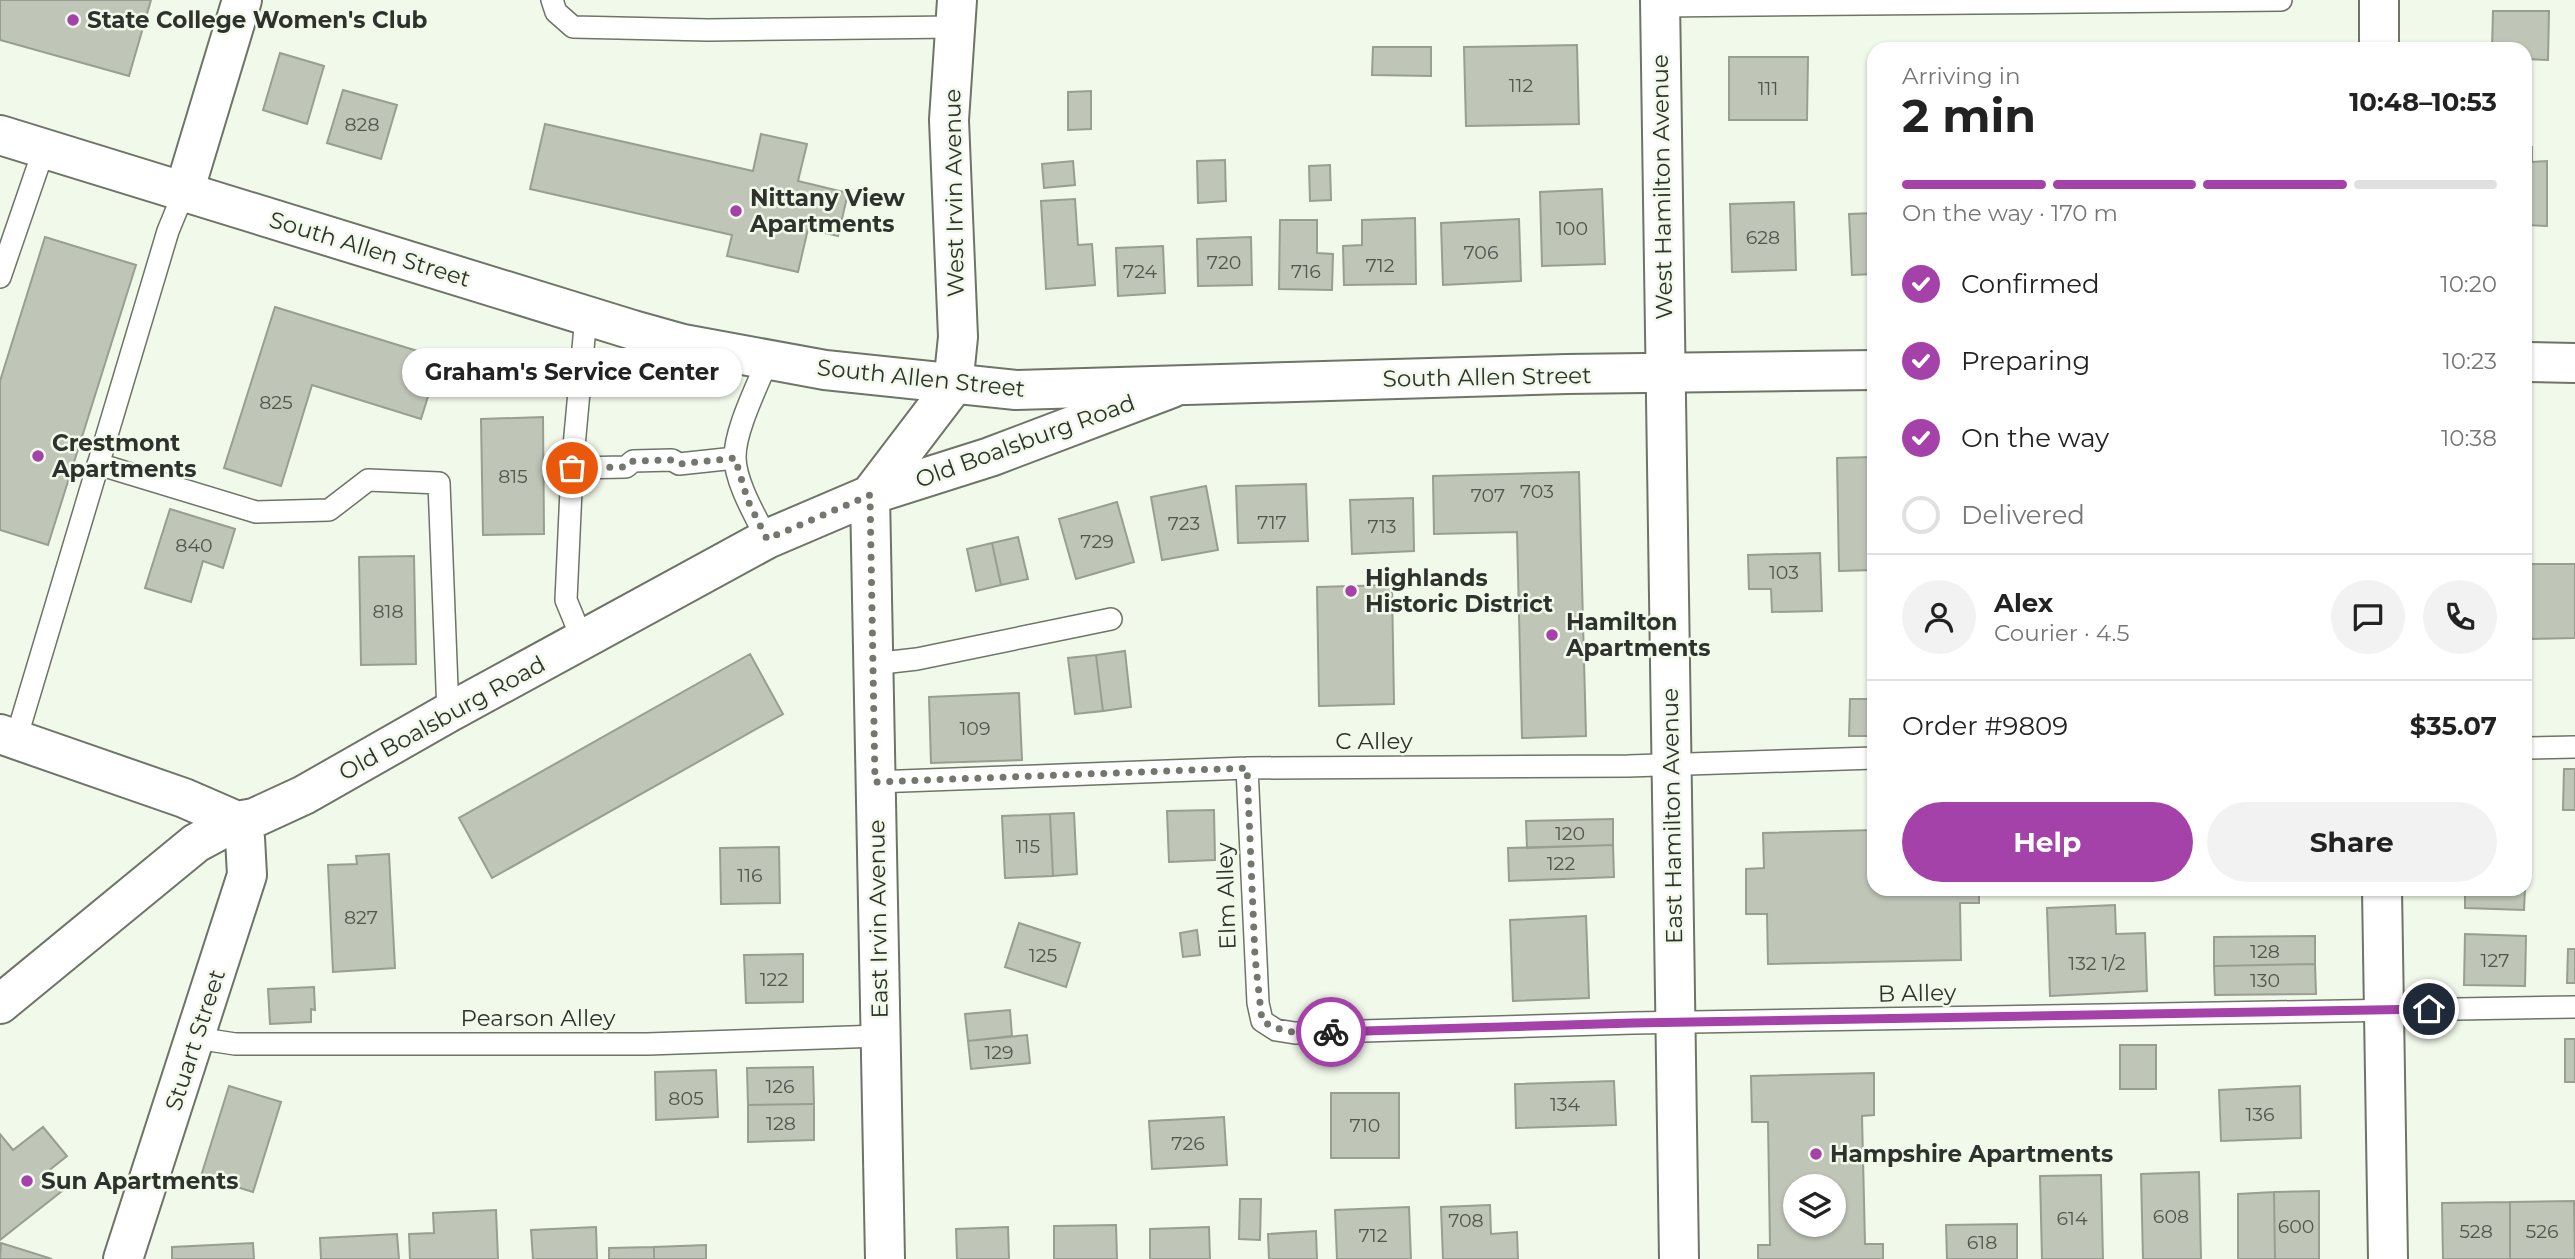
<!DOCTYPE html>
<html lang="en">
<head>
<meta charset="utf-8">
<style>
  :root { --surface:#fff; --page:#f2f2f2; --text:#222; --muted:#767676; --line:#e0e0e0; --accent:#a442a9 }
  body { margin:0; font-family:Montserrat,sans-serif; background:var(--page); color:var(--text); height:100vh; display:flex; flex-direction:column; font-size:26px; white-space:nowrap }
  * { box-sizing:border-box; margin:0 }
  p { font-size:23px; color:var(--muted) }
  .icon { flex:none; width:38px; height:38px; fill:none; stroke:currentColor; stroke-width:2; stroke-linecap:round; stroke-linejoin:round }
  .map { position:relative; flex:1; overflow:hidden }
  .sheet { position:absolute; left:1867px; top:42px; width:665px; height:854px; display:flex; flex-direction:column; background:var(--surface); border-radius:21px; box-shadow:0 2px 5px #0004 }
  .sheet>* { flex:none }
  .controls { position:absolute; left:1783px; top:1174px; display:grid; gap:14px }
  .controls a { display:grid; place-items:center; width:63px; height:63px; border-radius:50%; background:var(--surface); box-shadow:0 2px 5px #0004; font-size:35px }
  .pin { position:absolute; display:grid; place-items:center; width:60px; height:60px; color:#fff; margin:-30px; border:4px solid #fff; border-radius:50%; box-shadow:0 2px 7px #0007 }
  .courier { position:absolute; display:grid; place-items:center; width:70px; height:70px; margin:-35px; border:5px solid #a442a9; border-radius:50%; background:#fff; color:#222; box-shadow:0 2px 9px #0007 }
  .bubble { position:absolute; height:49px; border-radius:24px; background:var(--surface); box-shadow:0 2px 5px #0004; font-size:23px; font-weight:700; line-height:49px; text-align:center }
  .summary em { font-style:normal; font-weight:700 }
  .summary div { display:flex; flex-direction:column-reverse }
  .summary { display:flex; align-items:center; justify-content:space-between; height:119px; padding:0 35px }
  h1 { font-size:46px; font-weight:700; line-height:52px }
  .bar { display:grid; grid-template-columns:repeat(4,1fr); gap:10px 7px; align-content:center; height:84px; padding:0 35px }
  .bar i { height:9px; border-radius:5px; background:var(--line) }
  .bar .selected { background:var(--accent) }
  .bar p { grid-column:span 4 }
  .line { display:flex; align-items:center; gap:18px; padding:0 35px; border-top:2px solid var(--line) }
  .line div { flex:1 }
  .round { display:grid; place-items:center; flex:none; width:74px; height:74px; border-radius:37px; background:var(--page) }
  ol { padding:0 35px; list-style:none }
  li { display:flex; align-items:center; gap:21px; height:77px }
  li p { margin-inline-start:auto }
  li .icon { padding:7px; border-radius:50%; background:var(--accent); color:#fff; stroke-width:4 }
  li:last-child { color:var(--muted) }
  li i { width:38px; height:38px; border:4px solid var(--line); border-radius:50% }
  .cta { display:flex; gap:14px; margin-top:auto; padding:14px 35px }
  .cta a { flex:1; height:80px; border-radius:42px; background:var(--accent); color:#fff; font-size:28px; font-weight:700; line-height:80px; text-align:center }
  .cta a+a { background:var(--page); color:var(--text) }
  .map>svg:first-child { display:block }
  .building { fill:#bfc6b8; stroke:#989e91; stroke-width:2; fill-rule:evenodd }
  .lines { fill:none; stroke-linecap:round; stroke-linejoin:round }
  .lane-casing { stroke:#6e7467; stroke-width:24 }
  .street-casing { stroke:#6e7467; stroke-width:42 }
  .secondary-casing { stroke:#6e7467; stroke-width:42 }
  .lane { stroke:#fff; stroke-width:21 }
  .street { stroke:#fff; stroke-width:38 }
  .secondary { stroke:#fff; stroke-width:38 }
  .done { stroke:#73776e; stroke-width:7; stroke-dasharray:0 12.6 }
  .route { stroke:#a442a9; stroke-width:9 }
  .poi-dot { fill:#a442a9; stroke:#f1f9ea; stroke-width:2.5 }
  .labels { text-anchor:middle; stroke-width:5; stroke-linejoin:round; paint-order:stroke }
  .number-label { font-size:19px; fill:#53564f }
  .poi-label { font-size:23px; font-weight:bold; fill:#2f312c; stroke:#f1f9ea; text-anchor:start }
  .street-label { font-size:23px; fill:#2f312c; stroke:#f1f9ea }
</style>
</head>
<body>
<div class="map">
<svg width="2575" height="1259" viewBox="0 0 2575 1259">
  <rect width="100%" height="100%" fill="#f1f9ea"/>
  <!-- building -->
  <path class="building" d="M 0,0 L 151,0 L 129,76 L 0,40 Z
    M 2493,11 L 2549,11 L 2548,60 L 2525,59 L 2525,49 L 2492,49 Z
    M 1577,45 L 1579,124 L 1466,126 L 1464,47 Z
    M 1373,47 L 1431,47 L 1431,76 L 1372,75 Z
    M 280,53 L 324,66 L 307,124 L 263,110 Z
    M 1729,57 L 1808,57 L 1807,120 L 1729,120 Z
    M 343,90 L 397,105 L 381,159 L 327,143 Z
    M 1091,91 L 1091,129 L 1068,130 L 1068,92 Z
    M 545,124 L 753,171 L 761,134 L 807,144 L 798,181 L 848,193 L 838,236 L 808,229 L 798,272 L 727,256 L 732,235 L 530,189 Z
    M 2525,147 L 2532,147 L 2532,162 L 2547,161 L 2547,226 L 2525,225 Z
    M 1225,160 L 1226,201 L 1198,203 L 1197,161 Z
    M 1073,161 L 1075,185 L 1044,188 L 1042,164 Z
    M 1330,165 L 1331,200 L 1310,201 L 1309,166 Z
    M 1602,189 L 1605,264 L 1542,266 L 1540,192 Z
    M 1075,199 L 1078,245 L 1092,244 L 1095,285 L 1046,289 L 1041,201 Z
    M 1794,202 L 1796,270 L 1732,272 L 1730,204 Z
    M 1874,213 L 1874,274 L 1852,275 L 1849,214 Z
    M 1415,218 L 1416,284 L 1344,285 L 1343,246 L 1362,245 L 1362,220 Z
    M 1519,219 L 1521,281 L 1443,285 L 1441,223 Z
    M 1280,220 L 1317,220 L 1317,253 L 1333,254 L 1332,290 L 1279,289 Z
    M 45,237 L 136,265 L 48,545 L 0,530 L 0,381 Z
    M 1251,237 L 1252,285 L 1198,286 L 1197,239 Z
    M 1163,246 L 1165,293 L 1118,296 L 1116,248 Z
    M 275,307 L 440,358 L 421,419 L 312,385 L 281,486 L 224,468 Z
    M 543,417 L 544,534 L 483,535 L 481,419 Z
    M 1873,457 L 1874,457 L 1874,570 Z
    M 1873,457 L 1874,570 L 1839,571 L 1837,458 Z
    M 1579,472 L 1586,736 L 1522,738 L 1517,532 L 1434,534 L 1433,476 Z
    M 1306,484 L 1308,541 L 1238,543 L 1236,486 Z
    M 1206,486 L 1218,550 L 1162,560 L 1151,497 Z
    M 1413,498 L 1414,551 L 1352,554 L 1350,500 Z
    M 1117,502 L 1134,562 L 1076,579 L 1059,519 Z
    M 170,509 L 235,529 L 223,568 L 203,561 L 191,602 L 145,588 Z
    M 1018,537 L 1028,579 L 1001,585 L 992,543 Z
    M 992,543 L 1001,585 L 976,591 L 967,549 Z
    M 1820,553 L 1822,611 L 1772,612 L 1771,589 L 1749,589 L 1748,555 Z
    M 414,556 L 416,664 L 361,665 L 359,557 Z
    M 2525,564 L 2575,564 L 2575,638 L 2525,639 Z
    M 1392,585 L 1394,704 L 1319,706 L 1317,587 Z
    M 1125,651 L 1131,707 L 1103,711 L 1096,655 Z
    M 750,654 L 783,714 L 492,878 L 459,818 Z
    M 1096,655 L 1103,711 L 1075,714 L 1068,658 Z
    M 1869,680 L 1874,680 L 1874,736 L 1849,736 L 1850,699 L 1869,699 Z
    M 1019,693 L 1022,760 L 931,763 L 929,697 Z
    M 2564,769 L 2575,769 L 2575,810 L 2563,810 Z
    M 2525,770 L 2528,770 L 2526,830 L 2525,830 Z
    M 1214,810 L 1215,860 L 1169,862 L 1167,811 Z
    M 1074,813 L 1077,874 L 1053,876 L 1050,814 Z
    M 1050,814 L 1053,876 L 1005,878 L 1002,816 Z
    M 1613,819 L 1613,845 L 1527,848 L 1526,821 Z
    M 1874,830 L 1874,889 L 1979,889 L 1979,903 L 1960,903 L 1961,960 L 1768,964 L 1767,914 L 1746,914 L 1746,869 L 1764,868 L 1763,833 Z
    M 1613,845 L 1614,877 L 1509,881 L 1508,848 Z
    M 779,847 L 780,903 L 721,904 L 720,848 Z
    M 389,854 L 395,968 L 333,972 L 328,865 L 357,864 L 356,856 Z
    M 2465,889 L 2525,889 L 2524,910 L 2465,908 Z
    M 2115,905 L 2116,934 L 2145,933 L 2147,991 L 2050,996 L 2047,908 Z
    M 1586,916 L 1589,998 L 1513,1001 L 1510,920 Z
    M 1019,923 L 1080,943 L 1066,987 L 1005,967 Z
    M 1197,930 L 1200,955 L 1183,957 L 1180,933 Z
    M 2465,934 L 2526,936 L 2525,986 L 2464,985 Z
    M 2315,936 L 2315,964 L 2214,966 L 2214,937 Z
    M 2568,949 L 2575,949 L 2575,983 L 2567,983 Z
    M 803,954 L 803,1002 L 746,1003 L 744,955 Z
    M 2315,964 L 2316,994 L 2215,995 L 2214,966 Z
    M 314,987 L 315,1010 L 311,1009 L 311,1022 L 270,1024 L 268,989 Z
    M 1010,1010 L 1012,1036 L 968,1041 L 965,1014 Z
    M 1027,1035 L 1030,1063 L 971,1069 L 968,1041 Z
    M 2565,1039 L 2575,1039 L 2575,1082 L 2565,1082 Z
    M 2120,1045 L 2156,1045 L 2156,1089 L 2120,1089 Z
    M 813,1067 L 814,1104 L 748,1105 L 747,1068 Z
    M 716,1070 L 718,1117 L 656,1120 L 655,1072 Z
    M 1874,1073 L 1874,1115 L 1862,1116 L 1865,1244 L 1883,1244 L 1883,1259 L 1758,1259 L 1758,1245 L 1770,1245 L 1768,1122 L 1752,1122 L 1751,1076 ZM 1796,1186 L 1834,1186 L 1834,1225 L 1796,1225 Z
    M 1614,1081 L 1616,1125 L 1516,1128 L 1515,1084 Z
    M 229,1086 L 281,1102 L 253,1192 L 201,1176 Z
    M 2300,1086 L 2301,1138 L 2221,1141 L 2219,1090 Z
    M 1331,1093 L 1399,1093 L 1399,1158 L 1331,1158 Z
    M 814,1104 L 814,1140 L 748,1142 L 748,1105 Z
    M 1224,1117 L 1227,1165 L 1152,1169 L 1149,1121 Z
    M 43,1127 L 67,1156 L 47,1172 L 62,1191 L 0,1240 L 0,1134 L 13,1150 Z
    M 2199,1172 L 2201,1259 L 2143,1259 L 2141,1174 Z
    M 2101,1175 L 2103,1259 L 2042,1259 L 2040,1176 Z
    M 2319,1191 L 2319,1259 L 2275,1259 L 2274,1192 Z
    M 2274,1192 L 2275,1259 L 2238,1259 L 2238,1194 Z
    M 1240,1199 L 1261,1199 L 1260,1240 L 1239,1239 Z
    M 2574,1201 L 2575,1259 L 2510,1259 L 2510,1202 Z
    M 2510,1202 L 2510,1259 L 2443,1259 L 2442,1203 Z
    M 1490,1205 L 1491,1234 L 1517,1232 L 1518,1259 L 1443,1259 L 1441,1207 Z
    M 1409,1207 L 1411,1259 L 1337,1259 L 1335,1210 Z
    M 496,1210 L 498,1259 L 410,1259 L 409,1234 L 434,1233 L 433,1213 Z
    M 2017,1224 L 2017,1259 L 1947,1259 L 1946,1225 Z
    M 1116,1225 L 1117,1259 L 1054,1259 L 1054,1226 Z
    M 596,1227 L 597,1259 L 533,1259 L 531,1230 Z
    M 1008,1227 L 1009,1259 L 957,1259 L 956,1229 Z
    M 1209,1227 L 1210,1259 L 1150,1259 L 1150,1229 Z
    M 1316,1231 L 1317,1259 L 1269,1259 L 1268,1234 Z
    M 397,1234 L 399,1259 L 321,1259 L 320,1238 Z
    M 1,1243 L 52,1259 L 0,1259 Z
    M 253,1243 L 254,1259 L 172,1259 L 172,1247 Z
    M 706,1245 L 706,1259 L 654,1259 L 654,1247 Z
    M 654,1247 L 654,1259 L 609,1259 L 609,1248 Z"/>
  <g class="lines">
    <defs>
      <path id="lane" d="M 552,0 L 556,12 L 573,27 L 708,30 L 954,27
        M 1660,6 L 2281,0
        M 0,277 L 44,149
        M 98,464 L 256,512 L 329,510 L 368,480 L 439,483 L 448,713
        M 572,468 L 626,467 L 633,461 L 672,460 L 679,464 L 735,458
        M 767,539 C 756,517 735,482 735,457 C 735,429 758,385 768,359
        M 582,639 L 566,600 L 572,468 L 586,316
        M 873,664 L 917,659 L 1111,619
        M 16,739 L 168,231 L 184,192
        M 2525,748 L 2575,747
        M 1247,768 L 1258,1003 L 1262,1021 L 1276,1030 L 1295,1033 L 1633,1023 L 2575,1007
        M 875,782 L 1247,768 L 1628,766 L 1874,758
        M 196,1038 L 235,1044 L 648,1044 L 880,1036"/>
      <path id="street" d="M 1660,0 L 1679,1259
        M 2379,49 L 2379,0
        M 184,192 L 242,0
        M 870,495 L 885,1259
        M 870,495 L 953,386 L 958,337 L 949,120 L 957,0
        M 0,734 L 184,798 L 237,821 L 254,818 L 304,795 L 448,713 L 767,539 L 870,495 L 990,457 L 1172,388
        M 2382,889 L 2388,1259
        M 0,1004 L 196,843 L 237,821 L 245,838 L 247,875 L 123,1259"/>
      <path id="secondary" d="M 0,135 L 633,330 L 683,344 L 825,370 L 1016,390 L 1567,374 L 1874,370
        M 2525,362 L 2575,363"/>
    </defs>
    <!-- lane casing -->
    <use href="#lane" class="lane-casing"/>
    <!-- street casing -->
    <use href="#street" class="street-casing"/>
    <!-- secondary casing -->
    <use href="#secondary" class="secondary-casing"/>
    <!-- lane -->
    <use href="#lane" class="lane"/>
    <!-- street -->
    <use href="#street" class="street"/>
    <!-- secondary -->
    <use href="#secondary" class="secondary"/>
  </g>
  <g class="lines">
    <!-- done -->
    <path class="done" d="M 572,468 L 626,467 L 633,461 L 672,460 L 679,464 L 735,458 L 748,501 L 767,539 L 870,495 L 875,782 L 1247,768 L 1255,957 L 1262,1021 C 1285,1035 1305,1033 1331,1032"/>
    <!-- route -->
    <path class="route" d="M 1331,1032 L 1633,1023 L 2429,1009"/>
  </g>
  <!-- markers -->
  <g class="poi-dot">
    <circle cx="73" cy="20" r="7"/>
    <circle cx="736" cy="211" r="7"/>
    <circle cx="38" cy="456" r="7"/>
    <circle cx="1351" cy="591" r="7"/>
    <circle cx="1552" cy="635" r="7"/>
    <circle cx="1816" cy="1154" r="7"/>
    <circle cx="27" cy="1181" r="7"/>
  </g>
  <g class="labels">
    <!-- number labels -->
    <g class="number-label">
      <text x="1521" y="92">112</text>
      <text x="1768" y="95">111</text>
      <text x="362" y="131">828</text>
      <text x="1572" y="235">100</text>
      <text x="1763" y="244">628</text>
      <text x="1481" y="259">706</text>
      <text x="1224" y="269">720</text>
      <text x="1380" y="272">712</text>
      <text x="1140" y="278">724</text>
      <text x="1306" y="278">716</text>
      <text x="276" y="409">825</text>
      <text x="513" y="483">815</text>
      <text x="1537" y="498">703</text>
      <text x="1488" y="502">707</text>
      <text x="1272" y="529">717</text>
      <text x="1184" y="530">723</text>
      <text x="1382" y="533">713</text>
      <text x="1097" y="548">729</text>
      <text x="194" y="552">840</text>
      <text x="1784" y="579">103</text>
      <text x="388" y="618">818</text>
      <text x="975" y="735">109</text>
      <text x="1570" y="840">120</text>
      <text x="1028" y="853">115</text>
      <text x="1561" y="870">122</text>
      <text x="750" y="882">116</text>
      <text x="361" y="924">827</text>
      <text x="2265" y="958">128</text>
      <text x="1043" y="962">125</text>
      <text x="2495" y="967">127</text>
      <text x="2097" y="970">132 1/2</text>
      <text x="774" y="986">122</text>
      <text x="2265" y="987">130</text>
      <text x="999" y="1059">129</text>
      <text x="780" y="1093">126</text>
      <text x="686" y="1105">805</text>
      <text x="1565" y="1111">134</text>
      <text x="2260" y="1121">136</text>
      <text x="781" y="1130">128</text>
      <text x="1365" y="1132">710</text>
      <text x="1188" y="1150">726</text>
      <text x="2171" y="1223">608</text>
      <text x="2072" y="1225">614</text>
      <text x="1466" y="1227">708</text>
      <text x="2296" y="1233">600</text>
      <text x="2476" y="1238">528</text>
      <text x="2542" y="1238">526</text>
      <text x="1373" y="1242">712</text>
      <text x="1982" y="1249">618</text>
    </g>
    <!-- poi labels -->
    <g class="poi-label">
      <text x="87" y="28">State College Women's Club</text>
      <text x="750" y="206">Nittany View<tspan x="750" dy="26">Apartments</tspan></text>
      <text x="52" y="451">Crestmont<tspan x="52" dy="26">Apartments</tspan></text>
      <text x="1365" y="586">Highlands<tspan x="1365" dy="26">Historic District</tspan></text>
      <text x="1566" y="630">Hamilton<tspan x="1566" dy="26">Apartments</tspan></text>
      <text x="1830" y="1162">Hampshire Apartments</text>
      <text x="41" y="1189">Sun Apartments</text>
    </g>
    <!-- street labels -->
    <g class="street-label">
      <text transform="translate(1662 187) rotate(-91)" y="8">West Hamilton Avenue</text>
      <text transform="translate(954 193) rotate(-91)" y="8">West Irvin Avenue</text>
      <text transform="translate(370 249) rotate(17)" y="8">South Allen Street</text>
      <text transform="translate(1487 377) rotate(-1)" y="8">South Allen Street</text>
      <text transform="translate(921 378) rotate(6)" y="8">South Allen Street</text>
      <text transform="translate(1025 441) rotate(-20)" y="8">Old Boalsburg Road</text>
      <text transform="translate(442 718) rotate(-29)" y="8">Old Boalsburg Road</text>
      <text x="1374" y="749">C Alley</text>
      <text transform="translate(1672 816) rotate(-91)" y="8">East Hamilton Avenue</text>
      <text transform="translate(1226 896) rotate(-92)" y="8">Elm Alley</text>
      <text transform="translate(878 919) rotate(-91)" y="8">East Irvin Avenue</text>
      <text transform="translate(1917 993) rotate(-1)" y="8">B Alley</text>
      <text x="538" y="1026">Pearson Alley</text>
      <text transform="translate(195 1040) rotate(-72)" y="8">Stuart Street</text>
    </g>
  </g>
</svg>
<div class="controls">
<a><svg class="icon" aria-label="layers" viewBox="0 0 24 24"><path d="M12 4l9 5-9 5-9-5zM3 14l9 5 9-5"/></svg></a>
</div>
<div class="pin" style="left:572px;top:468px;background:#ea580c"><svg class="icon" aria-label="bag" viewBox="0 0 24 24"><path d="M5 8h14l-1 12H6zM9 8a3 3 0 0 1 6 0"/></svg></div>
<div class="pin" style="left:2429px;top:1009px;background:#1f2937"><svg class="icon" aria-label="home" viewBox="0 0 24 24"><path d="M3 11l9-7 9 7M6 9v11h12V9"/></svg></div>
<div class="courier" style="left:1331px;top:1032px"><svg class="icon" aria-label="bike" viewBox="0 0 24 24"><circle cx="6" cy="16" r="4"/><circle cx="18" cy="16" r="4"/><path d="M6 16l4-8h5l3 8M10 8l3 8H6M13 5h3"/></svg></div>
<div class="bubble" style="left:402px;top:348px;width:340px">Graham's Service Center</div>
<section class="sheet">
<div class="summary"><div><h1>2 min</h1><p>Arriving in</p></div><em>10:48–10:53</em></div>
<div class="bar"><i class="selected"></i><i class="selected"></i><i class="selected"></i><i></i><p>On the way · 170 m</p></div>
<ol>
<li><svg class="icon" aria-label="check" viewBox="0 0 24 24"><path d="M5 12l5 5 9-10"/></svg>Confirmed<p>10:20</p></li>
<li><svg class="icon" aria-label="check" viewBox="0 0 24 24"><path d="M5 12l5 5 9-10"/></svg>Preparing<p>10:23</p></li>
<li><svg class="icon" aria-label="check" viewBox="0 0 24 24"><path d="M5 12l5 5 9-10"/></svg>On the way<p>10:38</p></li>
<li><i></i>Delivered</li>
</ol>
<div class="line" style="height:126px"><a class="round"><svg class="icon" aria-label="person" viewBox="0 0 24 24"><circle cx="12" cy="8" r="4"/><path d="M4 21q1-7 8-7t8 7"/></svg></a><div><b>Alex</b><p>Courier · 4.5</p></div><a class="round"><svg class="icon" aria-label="chat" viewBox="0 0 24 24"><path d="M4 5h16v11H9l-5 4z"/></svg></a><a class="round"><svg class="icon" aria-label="phone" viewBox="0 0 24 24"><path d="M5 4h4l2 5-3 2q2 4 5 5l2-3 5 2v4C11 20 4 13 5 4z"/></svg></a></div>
<div class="line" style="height:91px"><div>Order #9809</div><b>$35.07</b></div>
<div class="cta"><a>Help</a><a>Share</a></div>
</section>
</div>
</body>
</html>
